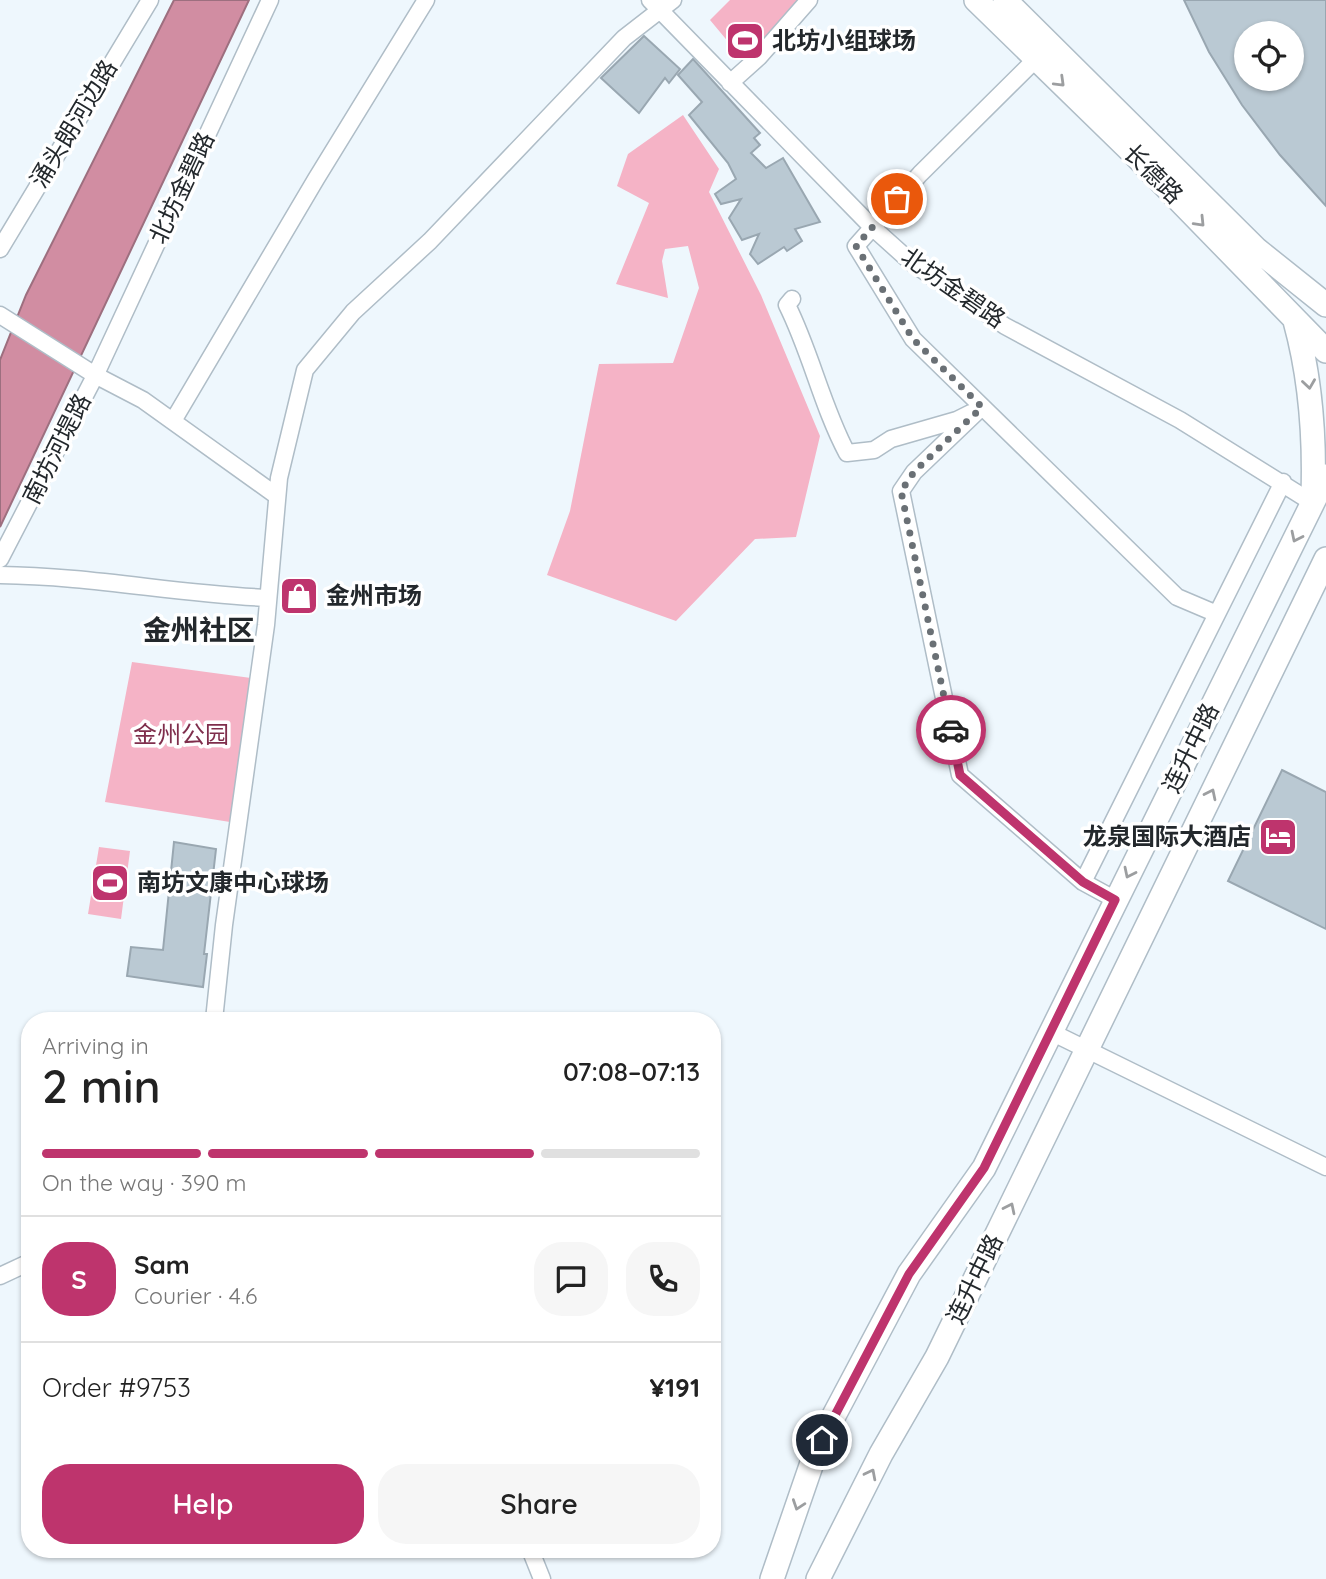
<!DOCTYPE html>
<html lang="en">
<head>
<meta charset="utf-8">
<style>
  :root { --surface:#fff; --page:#f6f6f6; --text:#222; --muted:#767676; --line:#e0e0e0; --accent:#be346d }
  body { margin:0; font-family:Quicksand,"Noto Sans SC",sans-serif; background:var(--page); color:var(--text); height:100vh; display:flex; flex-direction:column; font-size:26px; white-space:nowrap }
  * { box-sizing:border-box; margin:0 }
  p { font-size:23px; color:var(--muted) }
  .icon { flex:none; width:38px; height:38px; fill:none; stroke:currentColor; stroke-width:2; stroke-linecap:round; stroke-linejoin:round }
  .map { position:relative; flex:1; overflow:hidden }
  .sheet { position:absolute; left:21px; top:1012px; width:700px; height:546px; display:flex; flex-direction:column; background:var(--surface); border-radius:28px; box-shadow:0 2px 5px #0004 }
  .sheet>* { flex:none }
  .fabs { position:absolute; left:1234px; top:21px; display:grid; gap:14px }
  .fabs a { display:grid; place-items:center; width:70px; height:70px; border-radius:50%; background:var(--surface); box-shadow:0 2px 5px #0004; font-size:35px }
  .pin { position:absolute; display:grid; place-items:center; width:60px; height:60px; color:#fff; margin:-30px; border:4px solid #fff; border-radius:50%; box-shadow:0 2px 7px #0007 }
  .courier { position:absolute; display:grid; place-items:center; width:70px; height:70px; margin:-35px; border:5px solid #be346d; border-radius:50%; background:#fff; color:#222; box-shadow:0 2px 9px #0007 }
  .headline em { font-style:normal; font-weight:600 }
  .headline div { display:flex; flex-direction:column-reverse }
  .headline { display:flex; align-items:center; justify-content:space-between; height:119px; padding:0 21px }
  h1 { font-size:46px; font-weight:600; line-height:52px }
  .bar { display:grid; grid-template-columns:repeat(4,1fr); gap:10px 7px; align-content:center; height:84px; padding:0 21px }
  .bar i { height:9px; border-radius:5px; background:var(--line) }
  .bar .on { background:var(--accent) }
  .bar p { grid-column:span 4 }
  .line { display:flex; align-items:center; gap:18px; padding:0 21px; border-top:2px solid var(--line) }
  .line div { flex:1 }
  .round { display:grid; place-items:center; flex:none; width:74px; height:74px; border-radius:28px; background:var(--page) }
  .cta { display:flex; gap:14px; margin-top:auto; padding:14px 21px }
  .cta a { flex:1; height:80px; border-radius:28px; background:var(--accent); color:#fff; font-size:28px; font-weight:600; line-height:80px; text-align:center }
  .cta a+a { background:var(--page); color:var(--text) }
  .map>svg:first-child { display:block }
  .green { fill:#f5b3c6 }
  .water { fill:#d18da2; stroke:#9d6f7f; stroke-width:2 }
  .building { fill:#bac9d3; stroke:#99a7b1; stroke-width:2; fill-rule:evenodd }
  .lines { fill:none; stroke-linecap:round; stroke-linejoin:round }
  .minor-casing { stroke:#afbdc7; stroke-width:19 }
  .secondary-casing { stroke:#afbdc7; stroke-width:26 }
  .minor { stroke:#fff; stroke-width:16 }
  .secondary { stroke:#fff; stroke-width:23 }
  .oneway { stroke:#9c9ea0 }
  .done { stroke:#6a7075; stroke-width:7; stroke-dasharray:0 12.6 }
  .route { stroke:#be346d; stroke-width:9 }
  .labels { text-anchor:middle; stroke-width:7; stroke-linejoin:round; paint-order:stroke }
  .poi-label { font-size:24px; font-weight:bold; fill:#23282c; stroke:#fff; text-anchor:start }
  .street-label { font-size:24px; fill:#23282c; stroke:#fff }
  .park-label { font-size:24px; fill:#7f2e4c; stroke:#fff }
  .quarter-label { font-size:28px; font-weight:bold; fill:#23282c; stroke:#fff }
</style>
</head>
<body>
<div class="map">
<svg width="1326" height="1579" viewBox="0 0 1326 1579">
  <rect width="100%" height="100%" fill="#eef7fd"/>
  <!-- green -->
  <path class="green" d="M 730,0 L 800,0 L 745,62 L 710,20 Z
    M 683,115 L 719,169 L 709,192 L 761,295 L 820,436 L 796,537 L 755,539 L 676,621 L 547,575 L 570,511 L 599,364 L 673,363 L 699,288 L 688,246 L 665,249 L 662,261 L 668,298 L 616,284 L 649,203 L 617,186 L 628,154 Z
    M 132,662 L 251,678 L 230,822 L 105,802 Z
    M 99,847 L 130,851 L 121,919 L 88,914 Z"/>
  <!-- water -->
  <path class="water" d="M 174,0 L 249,0 L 0,527 L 0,360 L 26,295 Z"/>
  <!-- building -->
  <path class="building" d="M 1184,0 L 1326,0 L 1326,206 L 1280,155 L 1242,105 L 1209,52 ZM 1246,33 L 1292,33 L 1292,79 L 1246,79 Z
    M 644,36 L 680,69 L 669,83 L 665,78 L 639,113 L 601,78 Z
    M 693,59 L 760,133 L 754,138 L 760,145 L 751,153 L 766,168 L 783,158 L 820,222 L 795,229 L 802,241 L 787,251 L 784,247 L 758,264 L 750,254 L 759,234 L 742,240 L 729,218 L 741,199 L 721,204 L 715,194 L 736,179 L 728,163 L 689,115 L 702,102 L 678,75 Z
    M 1282,770 L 1326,792 L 1326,929 L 1228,881 Z
    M 174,842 L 216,849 L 204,954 L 207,954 L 203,987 L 127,976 L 131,947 L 163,950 Z"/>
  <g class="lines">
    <defs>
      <path id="minor" d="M 650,0 L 872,227 L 912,263 L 1005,326 L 1180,420 L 1313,503
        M 1036,59 L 920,174 L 856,246 L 913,339 L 1177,597 L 1217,614
        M 730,83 L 759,57 L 809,0
        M 0,249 L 150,0
        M 792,299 L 787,305 C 811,353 822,406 847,453 L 874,450 L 891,439 L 957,420 L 971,413
        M 0,315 L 95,375 L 143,400 L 277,496
        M 982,407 L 914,472 L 901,491 L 960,775 L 1083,882 L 1116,900
        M 173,421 L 316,179 L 426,0
        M 0,559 L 95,376 L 270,0
        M 0,575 C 90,576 178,594 268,598
        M 1083,882 L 1283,482
        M 214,1020 L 224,925 L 266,625 L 279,478 L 305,370 L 353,312 L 430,241 L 624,38 L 673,0
        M 1051,1032 L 1326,1167
        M 0,1276 L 30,1262
        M 530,1549 L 542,1579"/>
      <path id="secondary" d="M 976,0 L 1135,155 L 1326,351
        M 1005,0 L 1256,249 L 1326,305
        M 1295,321 C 1311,379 1315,435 1313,495
        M 772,1579 L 814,1457 L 830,1423 L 909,1274 L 984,1168 L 1326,476
        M 818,1579 L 881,1454 L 937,1357 L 1326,559"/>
    </defs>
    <!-- minor casing -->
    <use href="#minor" class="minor-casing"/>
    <!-- secondary casing -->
    <use href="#secondary" class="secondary-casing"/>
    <!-- minor -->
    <use href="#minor" class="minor"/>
    <!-- secondary -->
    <use href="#secondary" class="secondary"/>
  </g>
  <!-- one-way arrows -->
  <defs><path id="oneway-chevron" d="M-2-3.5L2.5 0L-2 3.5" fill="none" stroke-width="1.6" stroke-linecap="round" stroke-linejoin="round" transform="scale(1.75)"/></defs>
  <g class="oneway">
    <use href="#oneway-chevron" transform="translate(1060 82) rotate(44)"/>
    <use href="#oneway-chevron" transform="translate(1200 222) rotate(46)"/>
    <use href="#oneway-chevron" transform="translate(1309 384) rotate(82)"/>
    <use href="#oneway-chevron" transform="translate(1296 537) rotate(116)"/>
    <use href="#oneway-chevron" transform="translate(1211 794) rotate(-64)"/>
    <use href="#oneway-chevron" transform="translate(1129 873) rotate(116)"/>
    <use href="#oneway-chevron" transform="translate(1010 1208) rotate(-64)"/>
    <use href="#oneway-chevron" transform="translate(871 1474) rotate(-63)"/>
    <use href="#oneway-chevron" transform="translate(798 1505) rotate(109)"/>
  </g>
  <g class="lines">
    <!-- done -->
    <path class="done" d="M 897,199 L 856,246 L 913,339 L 982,407 L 914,472 L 901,491 L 951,730"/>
    <!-- route -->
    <path class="route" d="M 822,1440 L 909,1274 L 984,1168 L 1115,900 L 1083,882 L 960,775 L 951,730"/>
  </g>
  <!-- icons -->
  <defs>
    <symbol id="stadium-square" viewBox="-11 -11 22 22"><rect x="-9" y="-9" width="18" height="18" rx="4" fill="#be346d" stroke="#fff"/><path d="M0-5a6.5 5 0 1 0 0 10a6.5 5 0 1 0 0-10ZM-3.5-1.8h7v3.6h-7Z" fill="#fff"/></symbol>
    <symbol id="shop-square" viewBox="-11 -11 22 22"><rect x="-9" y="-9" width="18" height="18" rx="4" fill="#be346d" stroke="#fff"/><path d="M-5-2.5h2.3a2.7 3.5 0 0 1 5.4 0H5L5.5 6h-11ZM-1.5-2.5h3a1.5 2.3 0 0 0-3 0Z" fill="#fff"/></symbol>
    <symbol id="hotel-square" viewBox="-11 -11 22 22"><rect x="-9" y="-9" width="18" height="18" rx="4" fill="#be346d" stroke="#fff"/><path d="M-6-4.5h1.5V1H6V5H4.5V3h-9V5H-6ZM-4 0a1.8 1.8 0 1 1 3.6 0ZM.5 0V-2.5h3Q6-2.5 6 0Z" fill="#fff"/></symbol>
  </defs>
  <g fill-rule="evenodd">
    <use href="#stadium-square" x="723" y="19" width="44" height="44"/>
    <use href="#shop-square" x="277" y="574" width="44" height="44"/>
    <use href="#hotel-square" x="1256" y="815" width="44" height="44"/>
    <use href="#stadium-square" x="88" y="861" width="44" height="44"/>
  </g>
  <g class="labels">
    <!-- poi labels -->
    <g class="poi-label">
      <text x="772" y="49">北坊小组球场</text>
      <text x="326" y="604">金州市场</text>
      <text x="1251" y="845" text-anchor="end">龙泉国际大酒店</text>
      <text x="137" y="891">南坊文康中心球场</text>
    </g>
    <!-- street labels -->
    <g class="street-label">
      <text transform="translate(74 124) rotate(-59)" y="8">涌头朗河边路</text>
      <text transform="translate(1153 174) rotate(45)" y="8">长德路</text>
      <text transform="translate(182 188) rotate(-65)" y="8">北坊金碧路</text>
      <text transform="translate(953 288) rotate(35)" y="8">北坊金碧路</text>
      <text transform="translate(57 449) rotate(-63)" y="8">南坊河堤路</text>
      <text transform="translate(1191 748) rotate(-64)" y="8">连升中路</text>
      <text transform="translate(975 1279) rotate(-64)" y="8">连升中路</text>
    </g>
    <!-- park labels -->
    <g class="park-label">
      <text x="181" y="743">金州公园</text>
    </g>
    <!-- quarter labels -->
    <g class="quarter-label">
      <text x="199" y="640">金州社区</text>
    </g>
  </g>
</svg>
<div class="fabs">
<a><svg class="icon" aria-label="locate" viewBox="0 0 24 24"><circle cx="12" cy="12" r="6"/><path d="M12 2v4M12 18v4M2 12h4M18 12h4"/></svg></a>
</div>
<div class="pin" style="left:897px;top:199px;background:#ea580c"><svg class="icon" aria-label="bag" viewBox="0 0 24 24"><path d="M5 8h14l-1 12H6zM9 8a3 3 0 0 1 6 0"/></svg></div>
<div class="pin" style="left:822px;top:1440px;background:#1f2937"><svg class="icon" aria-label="home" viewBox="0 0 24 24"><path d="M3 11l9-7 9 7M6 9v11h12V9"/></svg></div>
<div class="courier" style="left:951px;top:730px"><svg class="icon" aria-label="car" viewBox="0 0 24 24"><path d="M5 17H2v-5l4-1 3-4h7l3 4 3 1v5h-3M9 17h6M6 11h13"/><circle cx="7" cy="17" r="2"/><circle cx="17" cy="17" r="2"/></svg></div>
<section class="sheet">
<div class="headline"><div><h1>2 min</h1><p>Arriving in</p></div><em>07:08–07:13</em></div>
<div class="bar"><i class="on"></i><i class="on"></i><i class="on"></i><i></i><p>On the way · 390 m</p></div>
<div class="line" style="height:126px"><b class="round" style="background:var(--accent);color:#fff">S</b><div><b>Sam</b><p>Courier · 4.6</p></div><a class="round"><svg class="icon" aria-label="chat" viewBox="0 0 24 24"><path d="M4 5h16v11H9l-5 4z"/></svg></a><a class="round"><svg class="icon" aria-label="phone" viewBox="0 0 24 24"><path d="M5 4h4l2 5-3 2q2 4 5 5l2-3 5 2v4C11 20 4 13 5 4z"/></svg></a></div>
<div class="line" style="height:91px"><div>Order #9753</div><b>¥191</b></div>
<div class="cta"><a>Help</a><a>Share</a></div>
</section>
</div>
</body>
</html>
